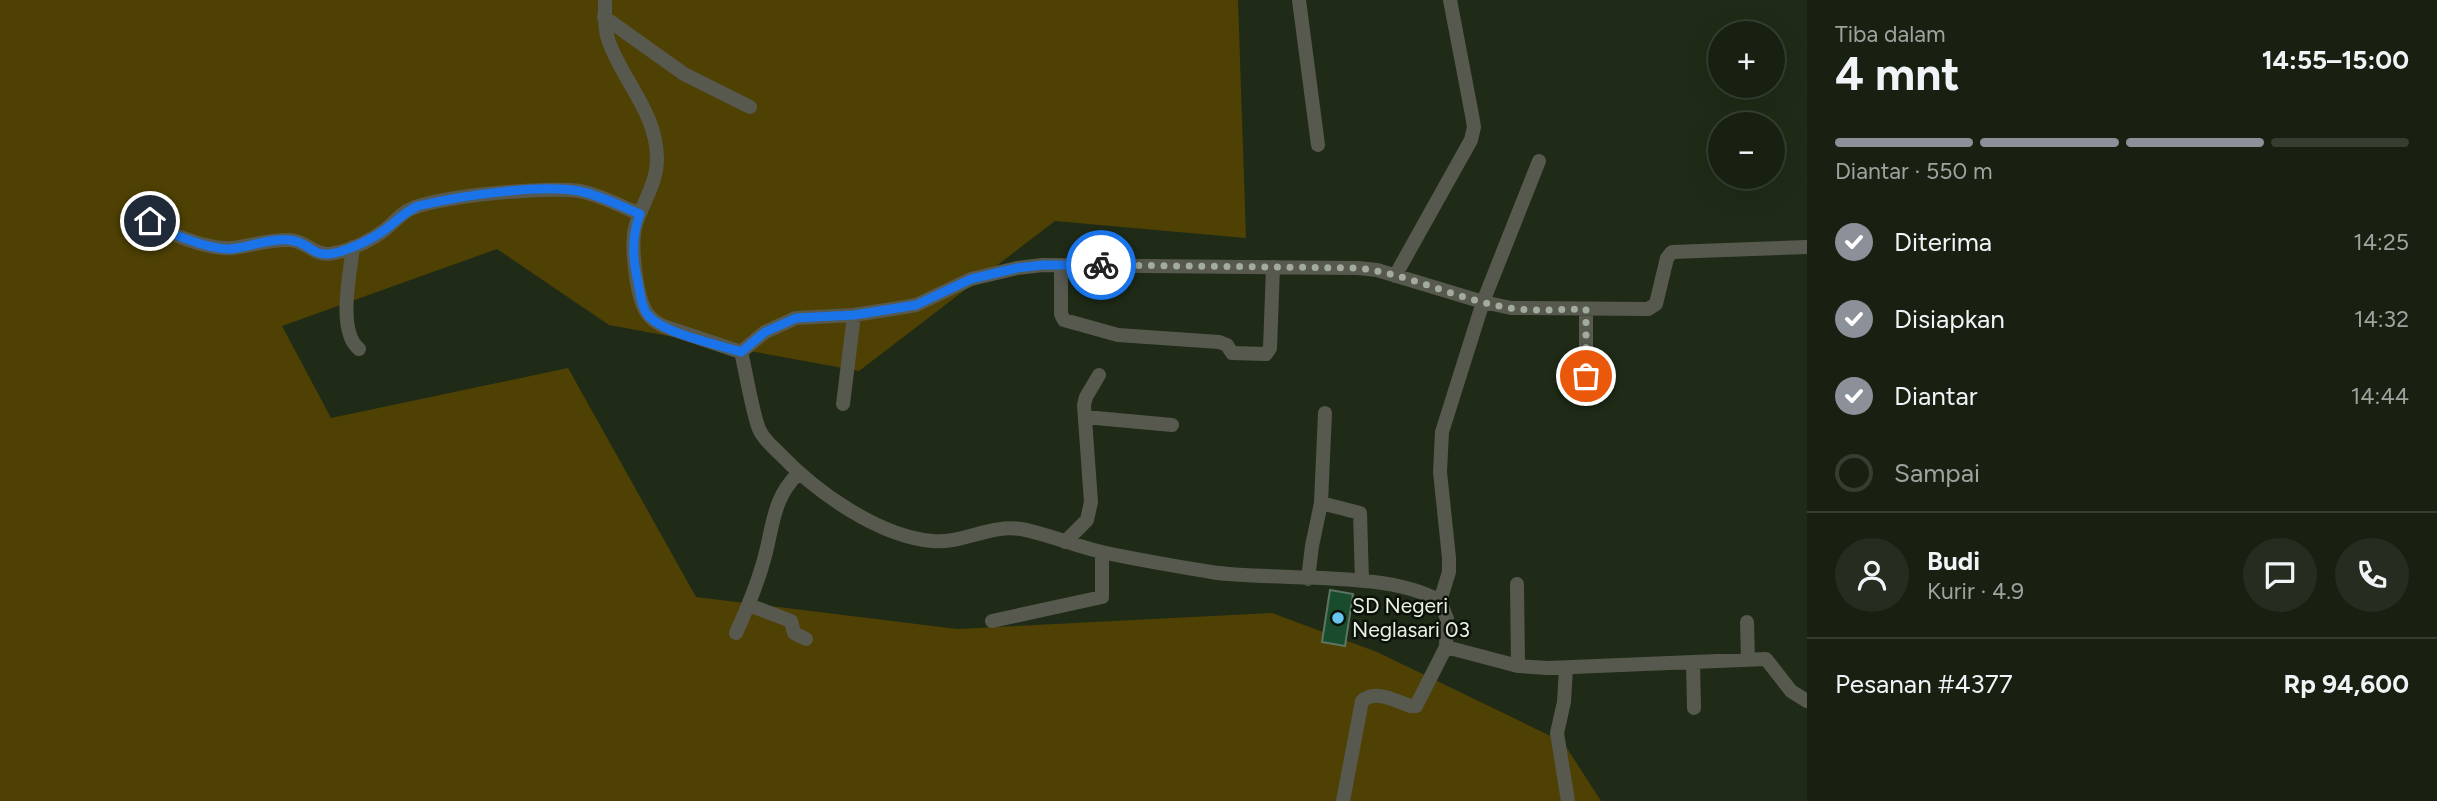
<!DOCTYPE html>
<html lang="id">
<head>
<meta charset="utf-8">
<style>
  :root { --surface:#172011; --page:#242d1f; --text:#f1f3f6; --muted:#9ea39f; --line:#363e31; --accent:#8c9099 }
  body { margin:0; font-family:Figtree,sans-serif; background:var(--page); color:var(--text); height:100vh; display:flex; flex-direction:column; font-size:26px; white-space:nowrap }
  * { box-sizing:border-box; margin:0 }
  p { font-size:23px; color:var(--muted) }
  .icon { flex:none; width:38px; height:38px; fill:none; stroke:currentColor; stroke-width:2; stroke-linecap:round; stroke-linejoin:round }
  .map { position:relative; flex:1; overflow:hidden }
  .details { display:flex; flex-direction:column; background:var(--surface); width:630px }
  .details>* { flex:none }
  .buttons { position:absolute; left:1708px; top:21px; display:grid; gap:14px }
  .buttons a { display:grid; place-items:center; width:77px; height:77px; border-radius:50%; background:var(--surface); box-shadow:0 7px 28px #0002,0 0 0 2px var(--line); font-size:35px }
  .pin { position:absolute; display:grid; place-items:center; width:60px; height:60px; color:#fff; margin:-30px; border:4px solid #fff; border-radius:50%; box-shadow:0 2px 7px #0007 }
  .courier { position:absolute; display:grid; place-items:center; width:70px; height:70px; margin:-35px; border:5px solid #1a73e8; border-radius:50%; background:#fff; color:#222; box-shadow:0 2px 9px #0007 }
  .overview em { font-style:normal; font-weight:700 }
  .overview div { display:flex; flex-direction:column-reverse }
  .overview { display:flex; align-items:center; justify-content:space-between; height:119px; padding:0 28px }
  h1 { font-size:46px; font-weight:700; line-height:52px }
  .bar { display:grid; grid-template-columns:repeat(4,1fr); gap:10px 7px; align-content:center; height:84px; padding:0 28px }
  .bar i { height:9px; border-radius:5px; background:var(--line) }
  .bar .current { background:var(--accent) }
  .bar p { grid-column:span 4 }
  .line { display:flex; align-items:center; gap:18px; padding:0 28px; border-top:2px solid var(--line) }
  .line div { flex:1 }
  .round { display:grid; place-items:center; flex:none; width:74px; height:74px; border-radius:37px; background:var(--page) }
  ol { padding:0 28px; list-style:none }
  li { display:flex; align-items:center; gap:21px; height:77px }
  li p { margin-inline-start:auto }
  li .icon { padding:7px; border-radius:50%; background:var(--accent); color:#fff; stroke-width:4 }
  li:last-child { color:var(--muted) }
  li i { width:38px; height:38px; border:4px solid var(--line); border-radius:50% }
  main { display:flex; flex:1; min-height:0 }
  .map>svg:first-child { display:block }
  .green { fill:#4f4104 }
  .building { fill:#184c2c; stroke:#5d7463; stroke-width:2 }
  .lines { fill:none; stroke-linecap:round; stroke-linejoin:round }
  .street { stroke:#57594f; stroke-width:14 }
  .done { stroke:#a2ac9c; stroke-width:7; stroke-dasharray:0 12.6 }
  .route { stroke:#1a73e8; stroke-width:9 }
  .poi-dot { fill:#66c4ef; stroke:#0c1109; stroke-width:2.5 }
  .labels { text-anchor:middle; stroke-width:5; stroke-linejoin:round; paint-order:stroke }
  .poi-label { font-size:21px; fill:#e8f1e4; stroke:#0c1109; text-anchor:start }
</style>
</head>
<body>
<main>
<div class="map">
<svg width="1807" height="801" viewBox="0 0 1807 801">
  <rect width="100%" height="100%" fill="#1f2b17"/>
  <!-- green -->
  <path class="green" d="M 0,0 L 1238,0 L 1246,238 L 1055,221 L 859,371 L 609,325 L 497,249 L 282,326 L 331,418 L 568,368 L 696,597 L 957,629 L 1272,613 L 1377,652 L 1563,742 L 1601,801 L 0,801 Z"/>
  <!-- building -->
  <path class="building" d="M 1330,590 L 1353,594 L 1345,646 L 1322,642 Z"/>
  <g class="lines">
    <!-- street -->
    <path class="street" d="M 605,0 C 605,14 604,29 609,42 C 624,83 657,113 657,159 C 657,183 643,202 636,224 C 630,243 636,297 647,313 C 651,319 657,323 663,326 L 741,352 L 765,332 L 796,318 L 854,315 L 905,307 L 916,305 L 971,279 L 1017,268 L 1043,265 L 1358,268 L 1377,270 L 1483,302 L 1511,308 L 1648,309 L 1656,304 L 1667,258 L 1672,252 L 1807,247
      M 1299,0 L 1318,145
      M 604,17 L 684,74 L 750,107
      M 146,214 C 156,232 212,251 232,248 C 252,246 269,239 290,240 C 307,241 315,258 334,253 C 352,250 372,240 386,229 C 393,223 399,216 407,211 C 431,196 550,186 580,191 C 601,195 620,206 640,214
      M 353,247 C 350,274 337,331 359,349
      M 1061,265 L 1061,314 L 1064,320 L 1118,335 L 1219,342 L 1227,345 L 1232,353 L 1266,354 L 1270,348 L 1273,267
      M 1395,276 L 1471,140 L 1474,127 L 1472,115 L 1450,0
      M 1586,309 L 1586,398
      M 741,352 C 746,372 752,411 759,429 C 763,439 772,446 779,453 C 816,492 878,536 932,541 C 962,544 991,524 1021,529 C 1048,534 1075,546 1102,552 C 1138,560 1175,566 1211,572 C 1277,582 1385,569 1440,601
      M 843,404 L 854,315
      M 1085,417 L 1172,425
      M 1321,503 L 1360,513 L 1362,581
      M 1065,542 L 1087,520 L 1091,502 L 1084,405 L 1086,397 L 1099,375
      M 1308,579 L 1312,546 L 1321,503 L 1325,413
      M 1517,584 L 1518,666
      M 749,605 L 791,621 L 794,633 L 806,639
      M 992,621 L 1102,597 L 1102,552
      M 1747,622 L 1748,660
      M 736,633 C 748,607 759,580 766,552 C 773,523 775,495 798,474
      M 1446,647 L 1518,666 L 1548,668 L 1766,659 L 1791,691 L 1807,701
      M 1693,663 L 1694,708
      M 1566,668 L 1564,702 L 1557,733 L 1568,801
      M 1343,801 L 1362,701 C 1376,689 1395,701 1411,706 L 1416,706 L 1446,647 L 1447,619 L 1440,601 L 1449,572 L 1449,558 L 1440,472 L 1442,432 L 1483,302 L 1539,161"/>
  </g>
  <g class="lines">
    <!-- done -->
    <path class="done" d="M 1101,265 L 1358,268 C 1410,274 1458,300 1510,308 C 1535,312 1561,309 1586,309 L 1586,376"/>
    <!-- route -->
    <path class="route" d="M 150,221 C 166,233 210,250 231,249 C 251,247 269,238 289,240 C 312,242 311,260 339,252 C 355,247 370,240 383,231 C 396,222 404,212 418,206 C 459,196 538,184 579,191 C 600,195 620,206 640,214 C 632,235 632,256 637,278 C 640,289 640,304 647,314 C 662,334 718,344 741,352 L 765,332 L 796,318 L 854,315 L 916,305 L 971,279 L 1017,268 L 1043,265 L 1101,265"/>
  </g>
  <!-- markers -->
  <circle class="poi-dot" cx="1338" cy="618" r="7"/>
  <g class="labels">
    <!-- poi labels -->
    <g class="poi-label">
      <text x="1352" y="613">SD Negeri<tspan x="1352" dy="24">Neglasari 03</tspan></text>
    </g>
  </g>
</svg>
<div class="buttons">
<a>+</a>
<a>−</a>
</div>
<div class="pin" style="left:1586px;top:376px;background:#ea580c"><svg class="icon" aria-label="bag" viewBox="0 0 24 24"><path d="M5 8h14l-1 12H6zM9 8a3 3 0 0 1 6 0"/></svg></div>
<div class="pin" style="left:150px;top:221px;background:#1f2937"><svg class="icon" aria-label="home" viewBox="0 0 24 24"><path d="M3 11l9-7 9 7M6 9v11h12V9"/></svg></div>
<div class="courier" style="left:1101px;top:265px"><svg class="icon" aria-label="bike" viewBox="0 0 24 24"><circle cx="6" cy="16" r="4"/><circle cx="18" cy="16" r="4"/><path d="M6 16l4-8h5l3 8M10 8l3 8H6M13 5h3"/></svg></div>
</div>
<section class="details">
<div class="overview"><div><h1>4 mnt</h1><p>Tiba dalam</p></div><em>14:55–15:00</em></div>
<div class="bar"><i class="current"></i><i class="current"></i><i class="current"></i><i></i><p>Diantar · 550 m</p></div>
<ol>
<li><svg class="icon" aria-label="check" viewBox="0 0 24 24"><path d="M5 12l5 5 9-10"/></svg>Diterima<p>14:25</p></li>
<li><svg class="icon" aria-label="check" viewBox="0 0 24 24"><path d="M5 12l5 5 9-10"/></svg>Disiapkan<p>14:32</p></li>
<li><svg class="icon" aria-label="check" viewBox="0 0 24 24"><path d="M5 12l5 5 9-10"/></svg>Diantar<p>14:44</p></li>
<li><i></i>Sampai</li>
</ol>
<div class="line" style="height:126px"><a class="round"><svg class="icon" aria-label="person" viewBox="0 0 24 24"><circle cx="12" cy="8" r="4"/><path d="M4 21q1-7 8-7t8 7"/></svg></a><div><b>Budi</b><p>Kurir · 4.9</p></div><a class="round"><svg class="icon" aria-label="chat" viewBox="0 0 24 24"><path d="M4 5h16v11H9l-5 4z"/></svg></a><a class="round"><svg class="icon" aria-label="phone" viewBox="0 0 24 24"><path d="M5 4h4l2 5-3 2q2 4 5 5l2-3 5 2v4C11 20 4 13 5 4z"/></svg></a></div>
<div class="line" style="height:91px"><div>Pesanan #4377</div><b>Rp 94,600</b></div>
</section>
</main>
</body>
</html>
